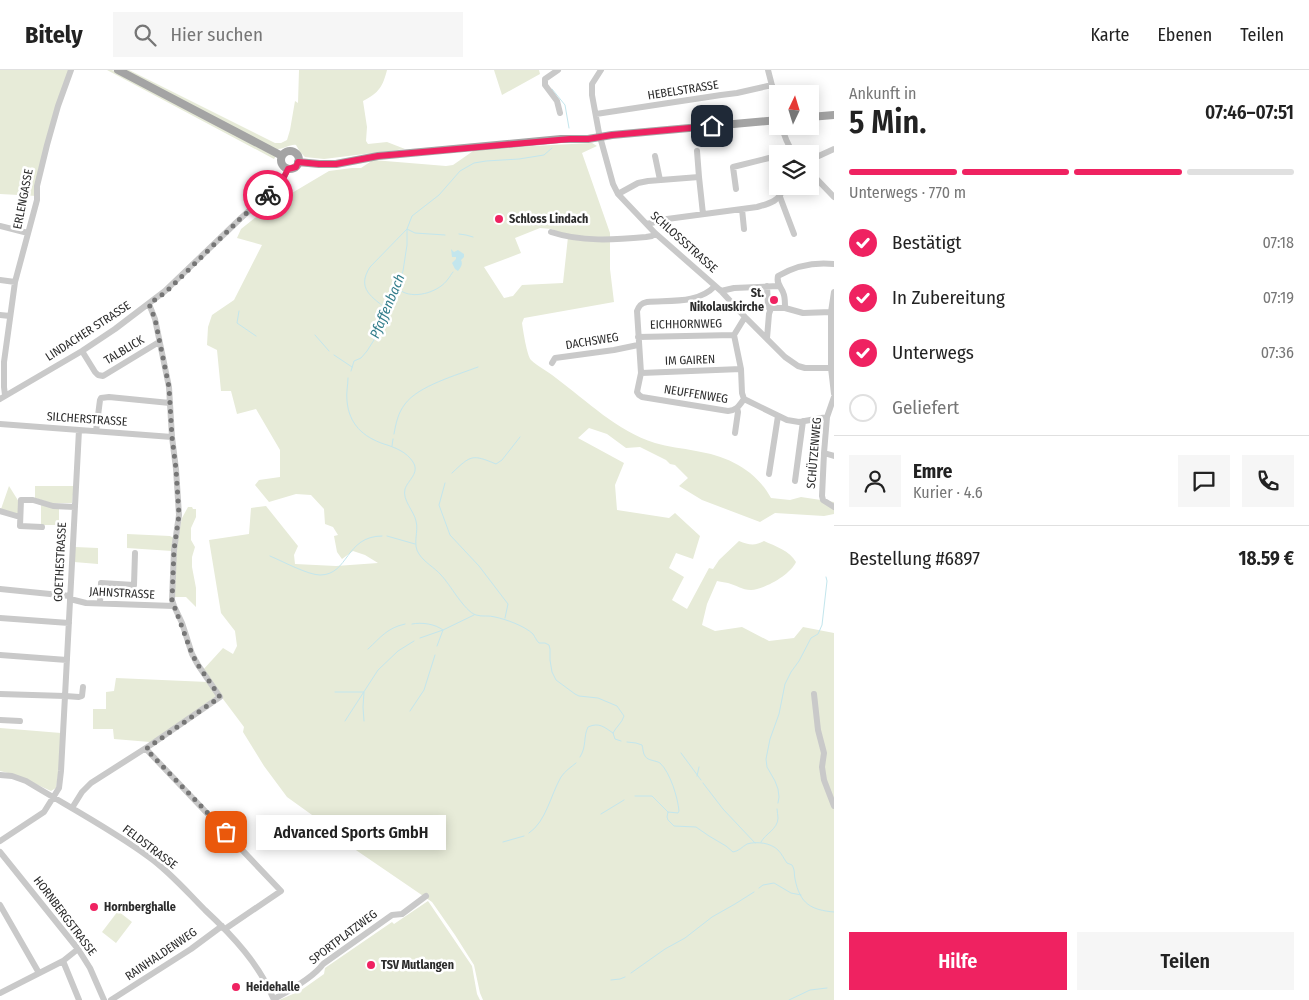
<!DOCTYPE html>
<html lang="de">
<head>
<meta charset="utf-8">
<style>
  :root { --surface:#fff; --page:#f6f6f6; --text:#222; --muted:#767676; --line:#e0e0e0; --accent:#ef2261 }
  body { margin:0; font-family:"Fira Sans Condensed",sans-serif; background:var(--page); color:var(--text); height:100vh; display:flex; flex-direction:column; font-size:19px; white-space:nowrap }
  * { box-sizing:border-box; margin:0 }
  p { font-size:16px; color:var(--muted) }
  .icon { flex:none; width:28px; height:28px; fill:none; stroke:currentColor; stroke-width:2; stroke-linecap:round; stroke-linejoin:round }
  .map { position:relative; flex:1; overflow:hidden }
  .details { display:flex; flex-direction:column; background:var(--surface); width:475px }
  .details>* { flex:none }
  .needle { width:32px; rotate:4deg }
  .controls { position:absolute; left:769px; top:15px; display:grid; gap:10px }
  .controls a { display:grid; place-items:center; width:50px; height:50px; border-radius:0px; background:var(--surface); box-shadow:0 2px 12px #0003; font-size:25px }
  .pin { position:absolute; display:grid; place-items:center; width:42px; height:42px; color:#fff; margin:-21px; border-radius:10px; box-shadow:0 2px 8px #0006 }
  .courier { position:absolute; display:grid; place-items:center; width:50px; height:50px; margin:-25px; border:4px solid #ef2261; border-radius:50%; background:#fff; color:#222; box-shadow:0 1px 6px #0007 }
  .bubble { position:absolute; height:35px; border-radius:0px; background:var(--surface); box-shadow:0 2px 12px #0003; font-size:16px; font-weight:600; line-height:35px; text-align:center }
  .headline em { font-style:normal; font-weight:600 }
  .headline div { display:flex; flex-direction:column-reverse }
  .headline { display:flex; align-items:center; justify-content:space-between; height:85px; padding:0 15px }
  h1 { font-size:32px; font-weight:600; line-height:38px }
  .bar { display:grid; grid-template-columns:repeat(4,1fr); gap:8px 5px; align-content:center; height:60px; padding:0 15px }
  .bar i { height:6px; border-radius:4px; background:var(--line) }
  .bar .selected { background:var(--accent) }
  .bar p { grid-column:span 4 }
  .line { display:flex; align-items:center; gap:12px; padding:0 15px; border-top:1px solid var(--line) }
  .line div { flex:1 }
  .round { display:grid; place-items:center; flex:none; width:52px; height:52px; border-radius:0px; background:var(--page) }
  ol { padding:0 15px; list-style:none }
  li { display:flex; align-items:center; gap:15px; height:55px }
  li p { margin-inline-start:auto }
  li .icon { padding:5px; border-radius:50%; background:var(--accent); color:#fff; stroke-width:4 }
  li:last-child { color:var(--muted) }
  li i { width:28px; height:28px; border:2px solid var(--line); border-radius:50% }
  .primary-button { display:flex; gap:10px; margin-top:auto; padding:10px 15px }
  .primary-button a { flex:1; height:58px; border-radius:0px; background:var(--accent); color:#fff; font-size:20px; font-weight:600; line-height:58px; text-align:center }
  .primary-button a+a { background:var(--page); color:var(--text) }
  header { display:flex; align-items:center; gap:30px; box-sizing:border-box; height:70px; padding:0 25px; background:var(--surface); border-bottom:1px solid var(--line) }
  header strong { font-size:24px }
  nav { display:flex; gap:28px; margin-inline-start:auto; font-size:18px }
  .search { width:350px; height:45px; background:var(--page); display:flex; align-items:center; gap:12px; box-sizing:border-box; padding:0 18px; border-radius:0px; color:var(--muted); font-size:19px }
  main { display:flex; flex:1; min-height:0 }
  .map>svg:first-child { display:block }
  .green { fill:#e7ebd8; fill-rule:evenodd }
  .water { fill:#c3e6ed }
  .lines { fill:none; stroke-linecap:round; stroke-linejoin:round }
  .stream { stroke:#c3e6ed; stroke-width:1 }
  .minor { stroke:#c9c9c9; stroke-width:6 }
  .major { stroke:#a4a4a4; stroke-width:8 }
  .done { stroke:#767676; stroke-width:5; stroke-dasharray:0 9 }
  .route { stroke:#ef2261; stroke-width:6 }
  .poi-dot { fill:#ef2261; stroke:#fff; stroke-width:2 }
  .labels { text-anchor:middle; stroke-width:5; stroke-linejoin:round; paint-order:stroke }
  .street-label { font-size:12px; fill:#2c2c2c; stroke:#fff }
  .poi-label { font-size:12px; font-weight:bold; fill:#2c2c2c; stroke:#fff; text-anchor:start }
  .water-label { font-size:14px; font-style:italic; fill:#347e8c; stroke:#fff }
</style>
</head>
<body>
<header>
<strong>Bitely</strong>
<div class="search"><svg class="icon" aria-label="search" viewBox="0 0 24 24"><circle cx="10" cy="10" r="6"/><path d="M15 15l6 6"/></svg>Hier suchen</div>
<nav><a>Karte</a><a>Ebenen</a><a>Teilen</a></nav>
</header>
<main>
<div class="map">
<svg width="834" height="930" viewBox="0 0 834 930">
  <rect width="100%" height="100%" fill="#fff"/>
  <!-- green -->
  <path class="green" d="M 0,0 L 69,0 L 58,36 L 37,126 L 0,124 Z
    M 107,0 L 112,0 L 276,86 L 274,89 Z
    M 121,0 L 129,0 L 275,73 L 281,73 L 287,70 L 290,60 L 295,31 L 298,33 L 299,0 L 387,0 C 383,16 379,23 363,31 L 367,57 L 366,71 L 368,74 L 387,72 L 405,79 L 324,89 L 305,87 L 300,82 L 296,75 C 290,74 285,79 278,79 L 277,80 Z
    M 494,0 L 539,0 L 540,4 L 502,25 Z
    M 592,73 L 597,76 L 582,83 L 610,163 L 610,199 L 614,232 L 524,248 L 522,253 C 523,260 527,286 531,290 C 537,296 549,302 556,308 C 587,331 617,361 655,373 C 668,377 682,378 696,381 C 727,386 755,399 771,428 L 790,430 L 801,427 L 834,432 L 834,444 L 824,446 L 775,443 L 760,452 L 702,430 L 679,416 L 688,408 L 675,395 L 670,394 L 666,390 L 640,377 L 626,378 L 607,364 L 589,358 L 578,368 L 624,393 L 615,415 L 617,440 L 669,448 L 675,443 L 700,466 L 693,489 L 676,483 L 669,498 L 684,507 L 672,530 L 687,539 L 709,498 L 713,499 L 719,490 L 739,471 C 749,475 755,476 764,471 C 775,476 790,481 796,492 C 790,505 765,519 751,520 C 742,520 736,515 728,513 C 724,512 720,512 717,511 L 707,534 L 702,555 L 715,561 L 742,557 L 769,571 L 794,568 L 803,557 L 834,563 L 834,930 L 483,930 L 480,923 L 474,895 L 455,865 L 432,832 L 350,776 L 333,760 L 287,727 L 264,696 L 243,662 L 244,657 L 202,601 L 223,578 L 233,584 L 237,576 L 235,561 L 221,543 L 209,470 L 249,464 L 251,438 L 266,436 L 298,476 L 294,485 L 295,494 L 336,496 L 378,493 L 365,485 L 353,481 L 342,489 L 337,482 L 334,466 L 338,465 L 333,457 L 325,454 L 324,439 L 311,425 L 296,424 L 269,432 L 255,415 L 259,410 L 280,407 L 280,380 L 256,339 L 237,344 L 231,321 L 221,321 L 217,280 L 207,275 L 208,257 L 212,245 L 234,230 L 262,175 L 237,168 L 241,159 L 270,136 L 329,101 L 352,98 L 361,98 L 373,90 L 446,96 L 453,95 L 476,79 ZM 540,158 L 552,159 L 568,167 L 563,213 L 522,215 L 513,226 L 504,228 L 484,197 L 521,183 L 515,168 Z
    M 9,416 L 19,432 L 18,444 L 1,439 Z
    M 35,416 L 74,416 L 72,433 L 51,433 L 35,428 Z
    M 41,435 L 59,438 L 59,455 L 41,455 Z
    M 188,437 L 192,437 L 193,439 L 196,439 L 196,447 L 191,458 L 191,470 L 195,477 L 192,487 L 192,497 L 196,518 L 196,537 L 186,527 L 175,527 L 175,482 L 182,448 Z
    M 127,464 L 170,466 L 174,468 L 172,481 L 127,478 Z
    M 75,477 L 98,478 L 98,494 L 74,492 Z
    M 116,608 L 208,612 L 216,622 L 216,627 L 178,654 L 150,672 L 114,669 L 113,659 L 93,659 L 93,639 L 106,639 L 106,622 L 114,621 Z
    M 0,658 L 61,663 L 60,693 L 56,718 L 51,721 L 16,705 L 0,701 Z
    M 428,831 L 472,896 L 477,924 L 480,930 L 279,930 L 300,921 L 324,904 L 325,898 L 392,852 L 394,854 Z
    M 118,841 L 132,852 L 116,873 L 102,862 Z"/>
  <!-- water -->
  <path class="water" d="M 451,179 L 454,182 L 458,180 L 464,184 L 464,187 L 461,190 C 463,194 461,197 458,201 L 455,199 L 452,193 L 456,189 L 456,187 L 452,187 Z"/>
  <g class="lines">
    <!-- stream -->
    <path class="stream" d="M 552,19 L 565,35 L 569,58
      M 459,164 L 466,165 L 473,167
      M 396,217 C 399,219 401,221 403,222 C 417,229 440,221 448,209 C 450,207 451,204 453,202
      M 388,240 C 372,227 356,219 370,197 L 407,159 L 415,163 L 445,165
      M 239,241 L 237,253 L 256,266
      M 315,265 L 329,281
      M 334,285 L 352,297
      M 351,301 L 354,291 L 361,288 L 367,281 L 374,270 L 388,241 L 403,201 L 407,175 L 407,159 L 412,146 L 439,125 L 460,101 L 474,93 L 486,91 L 519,89 L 544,85 L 552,78
      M 348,308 C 348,315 346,323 347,331 C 349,354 363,367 384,374 C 394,377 407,382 413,392 C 420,403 408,410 405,419 C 402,430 414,441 416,451 C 419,462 412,474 419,484 C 425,493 434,497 441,505 C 450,514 464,541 476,545 C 482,547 489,545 495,547 C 505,549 525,556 533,564 C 535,567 536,570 539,573 L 545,573 L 549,575 L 550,579 L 550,590 L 552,602 L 556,610 L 575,624 L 579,626 L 598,628 L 617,636 L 624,646 C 622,653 616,657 613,663 L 615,669 L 621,671
      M 394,364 C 396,353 398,343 405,334 C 418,316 457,305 478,297
      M 392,376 L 393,369
      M 452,403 C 471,385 472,384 496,394 L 502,390 L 520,367
      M 445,413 L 439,435 L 450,465 L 479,496 L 508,534 L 505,548
      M 387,466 L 415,474
      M 270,486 C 282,491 308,505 320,505 C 349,505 345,466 382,466
      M 412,554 C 422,552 435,554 443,560 L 437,576
      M 420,568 L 443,560 L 474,545
      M 368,579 C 381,567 387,558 405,554
      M 335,622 L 364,622 L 363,637 L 364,651
      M 410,641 L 424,620 L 435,585
      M 345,651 L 378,600 L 398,581 L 414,571
      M 627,672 L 636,673 L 642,675 C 643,678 643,684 645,686 C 648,691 655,690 660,693 C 670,702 678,728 679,741 L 678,743 L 668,742 L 667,747 L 668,750 L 674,756 L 696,757 L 709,766 L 726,776 L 733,782 C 739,781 742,777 747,774 C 757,771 771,773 778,780 C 782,784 784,789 787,793 L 792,795 L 793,797 C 795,801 794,805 795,809 C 800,834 811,840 834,842
      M 681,683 L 701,710
      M 580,687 C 587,676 583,667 588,657 C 599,652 604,657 613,663
      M 697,706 L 699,697
      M 703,713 L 723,739 L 755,773
      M 635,726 L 652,726 L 668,742
      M 778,733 L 779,727 L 778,719 L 775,711 L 767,697 L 766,689 L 770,669 L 779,644 L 785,614 L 791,602 L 799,591 L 811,568 L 818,564 L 822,555 L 827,511 L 826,507
      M 601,744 L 624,730
      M 529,763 C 546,752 551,724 561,707 C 565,701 571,697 576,693
      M 503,772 L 524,766
      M 761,772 C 765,764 778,759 778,748 C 778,745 777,742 777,739
      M 759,818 L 763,815 L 774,813 L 791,823 L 801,825
      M 631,903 L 665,879 L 685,868 L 712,847 L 735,834 L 754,822
      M 611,910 L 620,909 L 625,907
      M 789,930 L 810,920 L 827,918"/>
    <!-- minor -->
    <path class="minor" d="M 558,0 L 545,9 L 545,15 L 557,31 L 560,43
      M 601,0 L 592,14 L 592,25 L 599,63 L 613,114 L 618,124 L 655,163 L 721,221 L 745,247 L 785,287 L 798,296 L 805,298 L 831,298
      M 768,0 L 778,39
      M 596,44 L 721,25 L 737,23 L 772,15
      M 782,56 C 784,67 788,75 794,84
      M 697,81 L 699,107 L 703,144
      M 655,86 L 660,110
      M 810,90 L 834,79
      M 810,102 L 834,127
      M 736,119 L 733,97 L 769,88 L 778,85
      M 618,124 L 638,113 L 648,111 L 699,107
      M 780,127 L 794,164
      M 742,139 L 744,159
      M 647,154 L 667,149 L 757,137 C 772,133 779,131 785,116
      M 0,156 L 28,163
      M 551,162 C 581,172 614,170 646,167 L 652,166 L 655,163
      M 0,210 L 15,212
      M 715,216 C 698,234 670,230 647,232 C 641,233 639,236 637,241 L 641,303 L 637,322 L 639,325 L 642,327 L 728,341 C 737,340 739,336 744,329
      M 767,216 L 768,236 L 770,240
      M 721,221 L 734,218 L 778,216
      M 834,222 L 831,242 L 831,298 L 834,324
      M 785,238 C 785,234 785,229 784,225 C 782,217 776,215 778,206 C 795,196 815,192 834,194
      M 0,245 L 10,246
      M 745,247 L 734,265 L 741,299 L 742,323 L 744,329 L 787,350 L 799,352 L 827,347
      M 638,267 L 734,265
      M 767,268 L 769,244 L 771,238 L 785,238 L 803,243 L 831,242
      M 82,281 L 95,302 L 98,305 L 103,306 L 159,272
      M 552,293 L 555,288 L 614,280 L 638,275
      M 641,303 L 741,299
      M 5,325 L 4,317 L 4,292 L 15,212 L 37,130 L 37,116 L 47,75 L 58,36 L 71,0
      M 834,327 L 827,347 L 824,383 L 822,426 L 823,430 L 834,437
      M 0,329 L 82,281 L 115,259 L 165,221 L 241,148 L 282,111 L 288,99
      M 0,354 L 172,367
      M 96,361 L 100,330 L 101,328 L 109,327 L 170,333
      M 735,363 L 738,342 L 737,338
      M 824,383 L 834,386
      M 769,404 L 778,346
      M 795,411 L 803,351
      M 0,441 L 20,447
      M 42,457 L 20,456 L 21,430 L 33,430 L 53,436 L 75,437
      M 0,519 L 70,526
      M 70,529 L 86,533 L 174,536
      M 100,533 L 101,513 L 134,515 L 135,483
      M 0,548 L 69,553
      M 0,585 L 67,590
      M 0,624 L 65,626 L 79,627 L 82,626 L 83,617
      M 814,624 L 818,660 L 824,683 L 822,697 L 824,710 L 834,736
      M 0,650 L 20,651
      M 146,679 L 281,821 L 225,859
      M 0,705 L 12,706 L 26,711 C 67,736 111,759 149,787 C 170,802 187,822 205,840 C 233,866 260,895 274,930
      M 72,738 L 82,722 L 91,713 L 149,676 L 220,627 L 198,595 L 192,584 L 182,553 L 174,536 L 172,530 L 174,480 L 179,445 L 176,399 L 172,367 L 169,317 L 155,249 L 149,234
      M 0,771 L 44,742 L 59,718 L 61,701 L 65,626 L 79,360
      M 0,782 L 78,879 L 90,898 L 104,930
      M 0,835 L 39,903
      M 63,891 L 79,930
      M 0,923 L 63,891 L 78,879
      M 274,929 C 289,921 314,907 323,894 L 392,845 L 402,844 L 426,826
      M 111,930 L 191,879 L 222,856"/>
    <!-- major -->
    <path class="major" d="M 118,0 L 282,86
      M 810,47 L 834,45
      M281 90a9 9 0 1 1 18 0a9 9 0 1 1-18 0Z
      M 298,92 L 319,94 L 336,94 L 378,86 L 561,69 L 588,69 L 612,65 L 778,50"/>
  </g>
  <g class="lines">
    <!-- done -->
    <path class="done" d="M 226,762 L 146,679 L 220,627 L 198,595 L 192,584 L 172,530 L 174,480 L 179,445 L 176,399 L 172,367 L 169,317 L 155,249 L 149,234 L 166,222 L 241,148 L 268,125"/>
    <!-- route -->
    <path class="route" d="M 268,125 L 282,111 L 288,99 L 296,97 L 298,92 L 319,94 L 336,94 L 378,86 L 570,69 L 588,69 L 612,65 L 712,56"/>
  </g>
  <!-- markers -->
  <g class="poi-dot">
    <circle cx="499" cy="149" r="5"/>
    <circle cx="774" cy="230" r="5"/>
    <circle cx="94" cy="837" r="5"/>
    <circle cx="371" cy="895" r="5"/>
    <circle cx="236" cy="917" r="5"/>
  </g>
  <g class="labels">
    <!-- street labels -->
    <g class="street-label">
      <text transform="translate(683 20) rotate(-9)" y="4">HEBELSTRASSE</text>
      <text transform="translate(23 129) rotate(-79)" y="4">ERLENGASSE</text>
      <text transform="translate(684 172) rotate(42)" y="4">SCHLOSSSTRASSE</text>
      <text transform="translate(686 254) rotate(-1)" y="4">EICHHORNWEG</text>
      <text transform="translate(88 261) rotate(-33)" y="4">LINDACHER STRASSE</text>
      <text transform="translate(592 271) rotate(-9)" y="4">DACHSWEG</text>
      <text transform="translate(124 280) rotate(-31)" y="4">TALBLICK</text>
      <text transform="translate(690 290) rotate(-2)" y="4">IM GAIREN</text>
      <text transform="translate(696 324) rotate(9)" y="4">NEUFFENWEG</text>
      <text transform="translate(87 349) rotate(4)" y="4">SILCHERSTRASSE</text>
      <text transform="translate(814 383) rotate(-85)" y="4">SCHÜTZENWEG</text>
      <text transform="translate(60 492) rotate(-87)" y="4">GOETHESTRASSE</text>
      <text transform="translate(122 523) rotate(3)" y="4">JAHNSTRASSE</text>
      <text transform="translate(150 777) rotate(37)" y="4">FELDSTRASSE</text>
      <text transform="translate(65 846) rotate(53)" y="4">HORNBERGSTRASSE</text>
      <text transform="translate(343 867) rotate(-37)" y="4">SPORTPLATZWEG</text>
      <text transform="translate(161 884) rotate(-34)" y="4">RAINHALDENWEG</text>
    </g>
    <!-- poi labels -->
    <g class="poi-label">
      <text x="509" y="153">Schloss Lindach</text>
      <text x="764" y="227" text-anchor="end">St.<tspan x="764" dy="14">Nikolauskirche</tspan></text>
      <text x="104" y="841">Hornberghalle</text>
      <text x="381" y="899">TSV Mutlangen</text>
      <text x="246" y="921">Heidehalle</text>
    </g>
    <!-- water labels -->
    <g class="water-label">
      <text transform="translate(387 236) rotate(-67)" y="5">Pfaffenbach</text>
    </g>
  </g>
</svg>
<div class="controls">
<a><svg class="needle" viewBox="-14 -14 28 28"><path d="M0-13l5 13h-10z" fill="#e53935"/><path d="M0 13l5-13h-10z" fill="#767676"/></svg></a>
<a><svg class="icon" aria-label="layers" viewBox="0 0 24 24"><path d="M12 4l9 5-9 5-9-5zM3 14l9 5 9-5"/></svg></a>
</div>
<div class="pin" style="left:226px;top:762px;background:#ea580c"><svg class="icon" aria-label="bag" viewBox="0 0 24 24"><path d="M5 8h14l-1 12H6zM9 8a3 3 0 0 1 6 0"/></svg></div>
<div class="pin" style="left:712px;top:56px;background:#1f2937"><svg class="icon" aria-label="home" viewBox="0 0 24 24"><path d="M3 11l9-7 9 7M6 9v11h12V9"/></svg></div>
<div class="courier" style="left:268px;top:125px"><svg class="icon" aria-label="bike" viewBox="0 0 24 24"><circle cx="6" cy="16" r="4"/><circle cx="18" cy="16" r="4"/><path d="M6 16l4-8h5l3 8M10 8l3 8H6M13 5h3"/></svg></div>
<div class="bubble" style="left:256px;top:745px;width:190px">Advanced Sports GmbH</div>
</div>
<section class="details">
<div class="headline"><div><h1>5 Min.</h1><p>Ankunft in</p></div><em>07:46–07:51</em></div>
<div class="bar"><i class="selected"></i><i class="selected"></i><i class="selected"></i><i></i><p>Unterwegs · 770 m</p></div>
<ol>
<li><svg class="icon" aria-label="check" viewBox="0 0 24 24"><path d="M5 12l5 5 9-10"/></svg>Bestätigt<p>07:18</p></li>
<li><svg class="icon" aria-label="check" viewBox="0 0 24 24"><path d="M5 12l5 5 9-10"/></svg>In Zubereitung<p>07:19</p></li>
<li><svg class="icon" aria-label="check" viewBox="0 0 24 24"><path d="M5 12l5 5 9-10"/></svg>Unterwegs<p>07:36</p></li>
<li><i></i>Geliefert</li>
</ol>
<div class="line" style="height:90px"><a class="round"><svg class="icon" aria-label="person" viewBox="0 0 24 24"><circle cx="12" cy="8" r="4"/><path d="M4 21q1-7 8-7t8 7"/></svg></a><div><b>Emre</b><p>Kurier · 4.6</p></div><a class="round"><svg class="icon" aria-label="chat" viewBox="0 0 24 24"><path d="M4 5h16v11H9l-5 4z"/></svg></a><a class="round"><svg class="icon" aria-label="phone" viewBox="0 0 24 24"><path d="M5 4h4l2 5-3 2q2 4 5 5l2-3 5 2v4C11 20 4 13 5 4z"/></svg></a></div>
<div class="line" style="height:65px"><div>Bestellung #6897</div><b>18.59 €</b></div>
<div class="primary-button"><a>Hilfe</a><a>Teilen</a></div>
</section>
</main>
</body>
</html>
